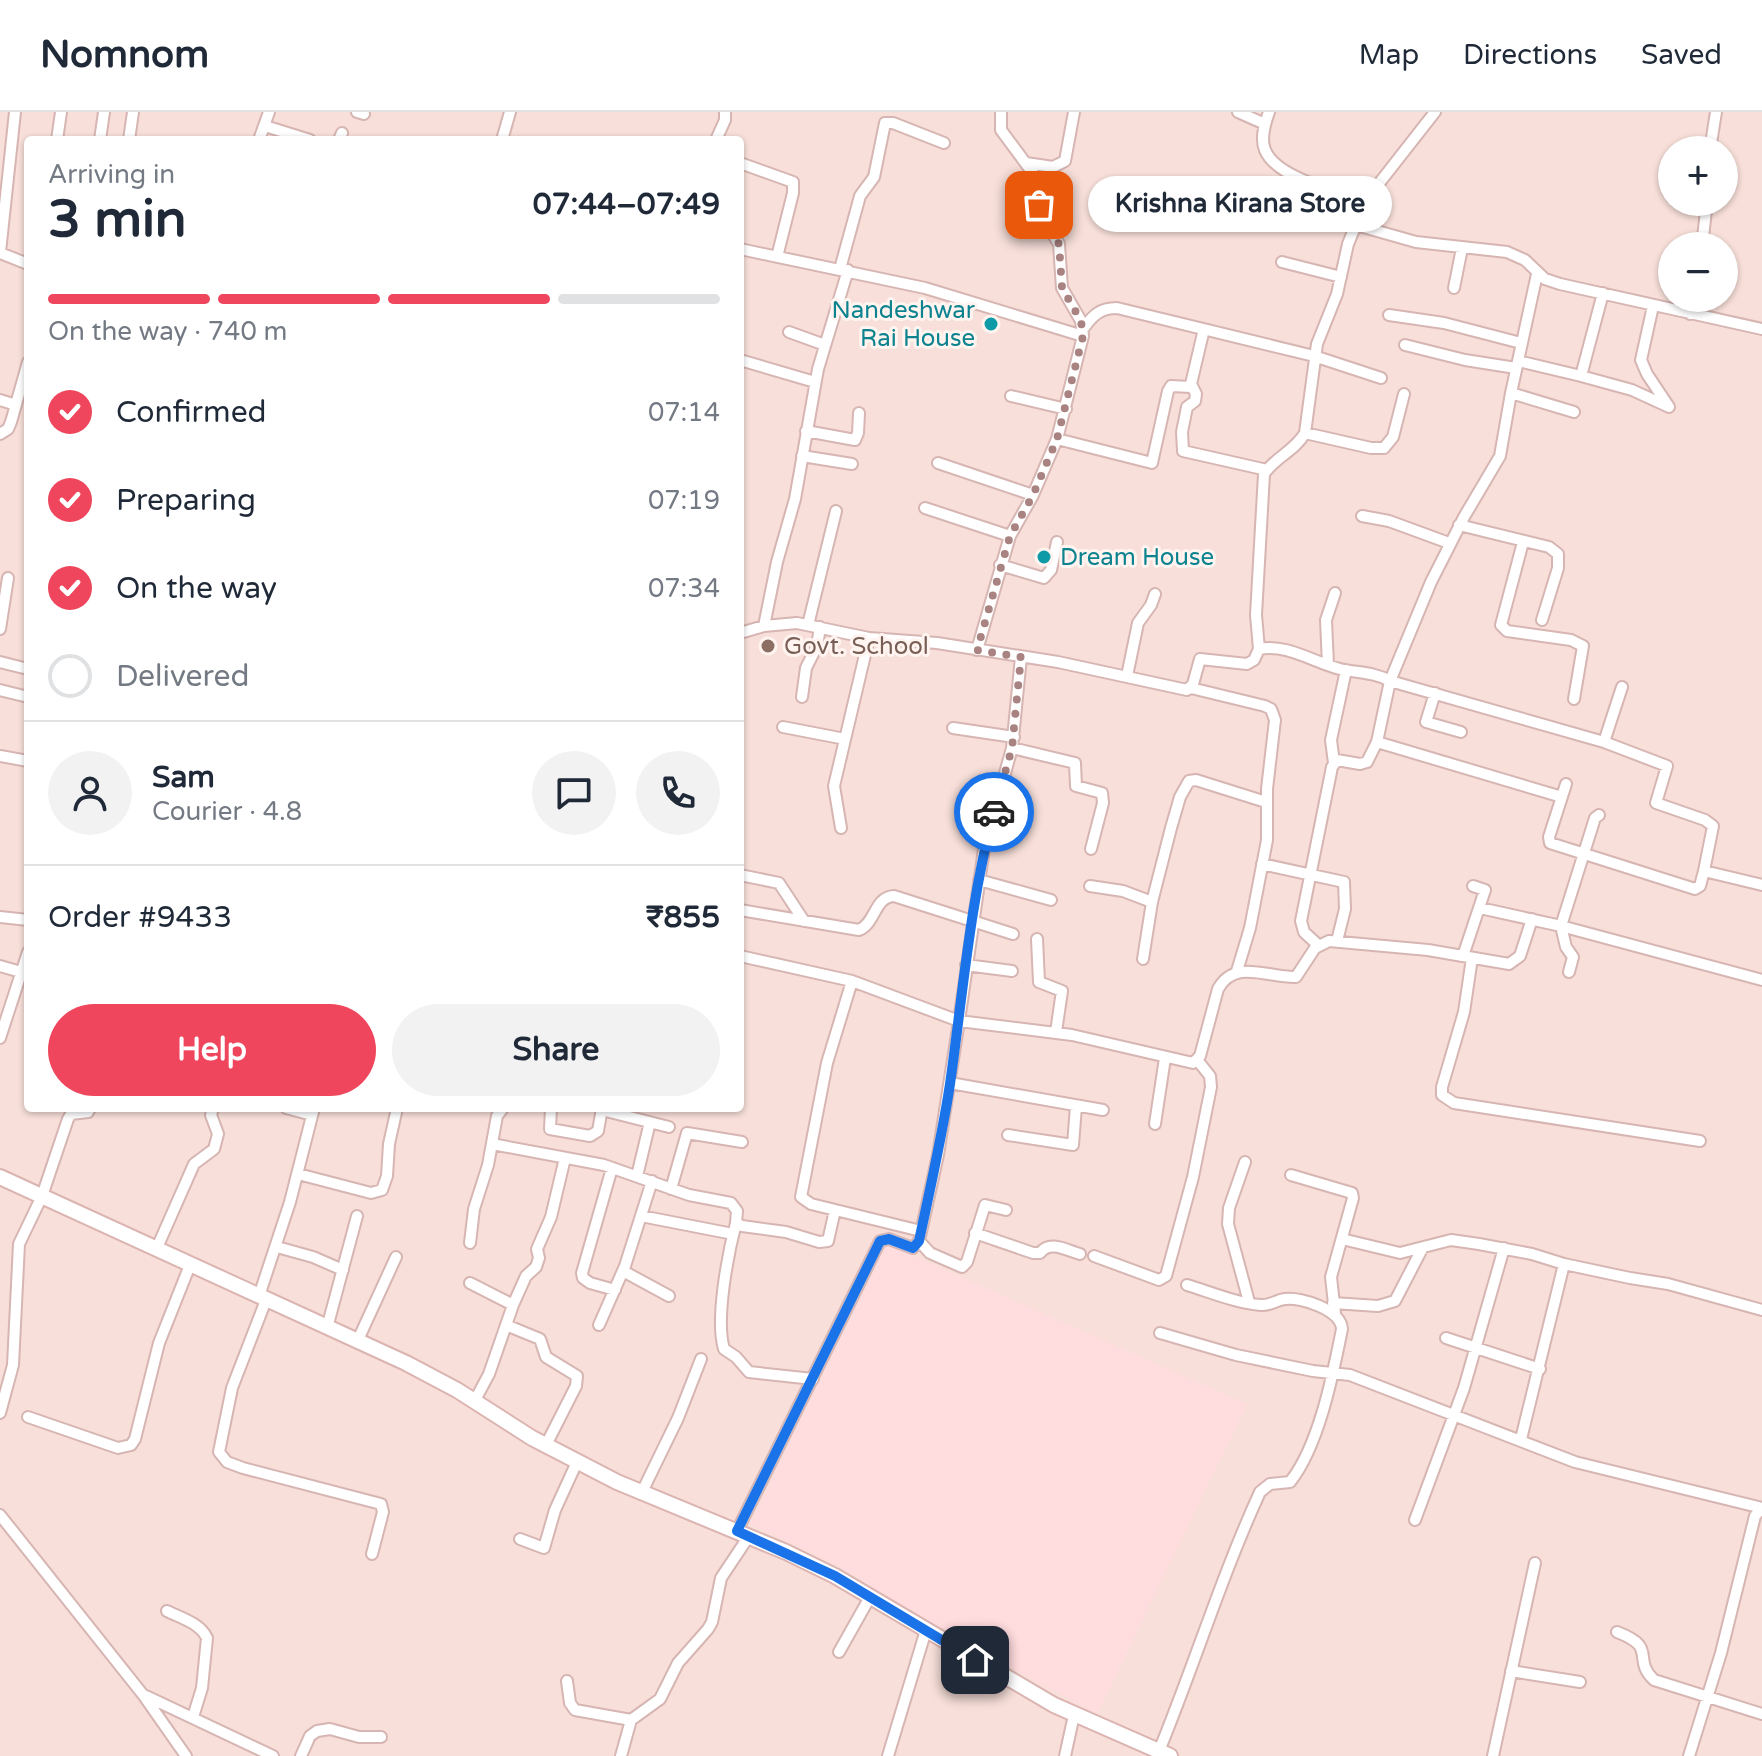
<!DOCTYPE html>
<html lang="en">
<head>
<meta charset="utf-8">
<style>
  :root { --surface:#fff; --page:#f2f2f3; --text:#1f2937; --muted:#747a83; --line:#e0e1e3; --accent:#ef465e }
  body { margin:0; font-family:"Varela Round",sans-serif; background:var(--page); color:var(--text); height:100vh; display:flex; flex-direction:column; font-size:30px; white-space:nowrap }
  * { box-sizing:border-box; margin:0 }
  p { font-size:26px; color:var(--muted) }
  .icon { flex:none; width:44px; height:44px; fill:none; stroke:currentColor; stroke-width:2; stroke-linecap:round; stroke-linejoin:round }
  .map { position:relative; flex:1; overflow:hidden }
  .drawer { position:absolute; left:24px; top:24px; width:720px; height:976px; display:flex; flex-direction:column; background:var(--surface); border-radius:8px; box-shadow:0 2px 6px #0004 }
  .drawer>* { flex:none }
  .controls { position:absolute; left:1658px; top:24px; display:grid; gap:16px }
  .controls a { display:grid; place-items:center; width:80px; height:80px; border-radius:50%; background:var(--surface); box-shadow:0 2px 6px #0004; font-size:40px }
  .pin { position:absolute; display:grid; place-items:center; width:68px; height:68px; color:#fff; margin:-34px; border-radius:16px; box-shadow:0 4px 12px #0006 }
  .courier { position:absolute; display:grid; place-items:center; width:80px; height:80px; margin:-40px; border:6px solid #1a73e8; border-radius:50%; background:#fff; color:#222; box-shadow:0 2px 10px #0007 }
  .bubble { position:absolute; height:56px; border-radius:28px; background:var(--surface); box-shadow:0 2px 6px #0004; font-size:26px; font-weight:700; line-height:56px; text-align:center }
  .summary em { font-style:normal; font-weight:700 }
  .summary div { display:flex; flex-direction:column-reverse }
  .summary { display:flex; align-items:center; justify-content:space-between; height:136px; padding:0 24px }
  h1 { font-size:52px; font-weight:700; line-height:60px }
  .bar { display:grid; grid-template-columns:repeat(4,1fr); gap:12px 8px; align-content:center; height:96px; padding:0 24px }
  .bar i { height:10px; border-radius:6px; background:var(--line) }
  .bar .active { background:var(--accent) }
  .bar p { grid-column:span 4 }
  .line { display:flex; align-items:center; gap:20px; padding:0 24px; border-top:2px solid var(--line) }
  .line div { flex:1 }
  .round { display:grid; place-items:center; flex:none; width:84px; height:84px; border-radius:42px; background:var(--page) }
  ol { padding:0 24px; list-style:none }
  li { display:flex; align-items:center; gap:24px; height:88px }
  li p { margin-inline-start:auto }
  li .icon { padding:8px; border-radius:50%; background:var(--accent); color:#fff; stroke-width:4 }
  li:last-child { color:var(--muted) }
  li i { width:44px; height:44px; border:4px solid var(--line); border-radius:50% }
  .primary-button { display:flex; gap:16px; margin-top:auto; padding:16px 24px }
  .primary-button a { flex:1; height:92px; border-radius:48px; background:var(--accent); color:#fff; font-size:32px; font-weight:700; line-height:92px; text-align:center }
  .primary-button a+a { background:var(--page); color:var(--text) }
  header { display:flex; align-items:center; gap:48px; box-sizing:border-box; height:112px; padding:0 40px; background:var(--surface); border-bottom:2px solid var(--line) }
  header strong { font-size:38px }
  nav { display:flex; gap:44px; margin-inline-start:auto; font-size:28px }
  .map>svg:first-child { display:block }
  .residential { fill:#f8dfd9; fill-rule:evenodd }
  .commercial { fill:#ffdcde }
  .lines { fill:none; stroke-linecap:round; stroke-linejoin:round }
  .minor-casing { stroke:#d6b5b2; stroke-width:14 }
  .secondary-casing { stroke:#dbb4b1; stroke-width:18 }
  .minor { stroke:#fff; stroke-width:10 }
  .secondary { stroke:#fff; stroke-width:14 }
  .done { stroke:#a98381; stroke-width:8; stroke-dasharray:0 14.4 }
  .route { stroke:#1a73e8; stroke-width:10 }
  .culture-dot { fill:#0f9aa8; stroke:#fff4f0; stroke-width:3 }
  .education-dot { fill:#8d6e63; stroke:#fff4f0; stroke-width:3 }
  .labels { text-anchor:middle; stroke-width:6; stroke-linejoin:round; paint-order:stroke }
  .culture-label { font-size:24px; fill:#0d838f; stroke:#fff4f0; text-anchor:end }
  .education-label { font-size:24px; fill:#785e54; stroke:#fff4f0; text-anchor:start }
</style>
</head>
<body>
<header>
<strong>Nomnom</strong>
<nav><a>Map</a><a>Directions</a><a>Saved</a></nav>
</header>
<div class="map">
<svg width="1762" height="1644" viewBox="0 0 1762 1644">
  <rect width="100%" height="100%" fill="#feeee8"/>
  <!-- residential -->
  <path class="residential" d="M 0,0 L 1762,0 L 1762,1644 L 0,1644 ZM 28,28 L 740,28 L 740,996 L 28,996 ZM 1672,38 L 1724,38 L 1724,90 L 1672,90 ZM 1672,134 L 1724,134 L 1724,186 L 1672,186 Z"/>
  <!-- commercial -->
  <path class="commercial" d="M 887,1132 L 1247,1292 L 1097,1602 L 953,1524 L 838,1454 L 750,1412 Z"/>
  <g class="lines">
    <defs>
      <path id="minor" d="M 357,0 L 364,2
        M 1238,0 L 1265,12
        M 1269,0 C 1265,11 1260,26 1265,38 C 1277,67 1339,80 1366,88
        M 265,14 L 310,28
        M 57,28 L 61,0
        M 100,28 L 104,0
        M 129,28 L 133,0
        M 259,28 L 269,0
        M 339,28 L 342,21
        M 502,28 L 510,0
        M 716,28 L 725,8 L 725,0
        M 1710,38 L 1716,0
        M 740,51 L 793,70 L 793,81 L 777,145
        M 1026,51 L 1053,55 L 1065,49 L 1074,0
        M 1356,113 L 1416,130 L 1507,140 L 1525,148 L 1545,167 L 1560,172 L 1762,217
        M 1702,134 L 1707,90
        M 740,137 L 925,176 L 1083,224
        M 0,140 L 15,0
        M 0,141 L 28,152
        M 1282,150 L 1341,165
        M 840,157 L 860,84 L 874,65 L 885,11 L 893,11 L 944,31
        M 1454,176 L 1462,136
        M 1690,202 L 1693,186
        M 1389,203 L 1444,211 L 1521,231
        M 1083,217 C 1093,203 1100,196 1117,196 L 1314,244 L 1381,266
        M 1204,217 L 1191,272 L 1196,282 L 1195,289 L 1187,295 L 1182,320 L 1183,339 L 1267,358
        M 789,220 L 825,233
        M 1405,233 L 1465,248 L 1516,256
        M 740,248 L 815,270
        M 1518,249 L 1581,264 L 1603,181
        M 1581,264 L 1632,278 L 1669,295 L 1647,262 L 1641,248 L 1653,194
        M 1511,281 L 1574,300
        M 1011,284 L 1066,297
        M 0,288 L 16,293
        M 806,319 L 855,328 L 858,321 L 859,301
        M 1305,321 L 1371,336 L 1384,336 L 1393,325 L 1404,282
        M 0,322 L 8,317 L 11,310 L 28,250
        M 1057,327 L 1152,351 L 1168,279 L 1171,274 L 1191,275
        M 802,344 L 852,352
        M 938,351 L 1033,383
        M 925,396 L 1010,424
        M 1362,404 L 1389,409 L 1449,431
        M 1459,413 L 1549,435 L 1558,442 L 1558,456 L 1542,508
        M 1523,430 L 1501,513 L 1507,519 L 1571,528 L 1583,534 L 1574,587
        M 1000,453 L 1044,466 L 1051,458 L 1057,430
        M 808,513 L 836,399
        M 764,514 L 777,450 L 795,387 L 818,257 L 848,158
        M 0,517 L 8,466
        M 740,521 L 764,514 L 797,511 L 869,526 L 937,531 L 1058,550 L 1187,578 L 1193,572 L 1200,547 L 1247,552 L 1254,548 L 1259,537 C 1286,531 1315,551 1340,557 C 1358,561 1374,560 1390,569 L 1604,630
        M 1259,537 L 1256,503 L 1264,362 C 1275,345 1295,339 1305,321 L 1317,232 L 1337,182 L 1348,132 L 1366,88 L 1435,0
        M 977,538 L 1010,424 L 1033,383 L 1057,327 L 1083,224 L 1081,209 L 1062,176 L 1059,132 L 1041,103 L 1041,72 L 1001,18 L 1001,0
        M 0,550 L 28,557
        M 1328,553 L 1326,508 L 1335,481
        M 1127,564 L 1138,511 L 1151,493 L 1155,482
        M 1622,575 L 1604,630 L 1667,654 L 1656,691 L 1705,708 L 1713,714 L 1704,759
        M 1191,576 L 1265,594 L 1271,597 L 1275,608 L 1267,677 L 1267,728 L 1250,816 L 1237,859
        M 0,578 L 28,585
        M 1435,581 L 1426,610 L 1461,620
        M 802,585 L 806,556 L 817,534 L 820,515
        M 783,615 L 845,627
        M 953,616 L 1014,625
        M 1377,630 L 1562,685
        M 1012,636 L 1075,651 L 1076,674 L 1102,681 L 1103,691 L 1091,737
        M 0,644 L 28,649
        M 1334,651 L 1331,628 L 1346,558
        M 1566,672 L 1549,725 L 1550,731 L 1695,777 L 1700,774 L 1704,759 L 1762,773
        M 841,716 L 834,674 L 869,526
        M 1262,752 L 1344,770 L 1345,797 L 1337,829
        M 740,763 L 779,771 L 804,809
        M 979,768 L 1051,788
        M 1090,774 L 1123,779 L 1152,790
        M 1480,796 L 1561,814 L 1762,868
        M 740,798 L 859,818 C 876,811 874,785 894,784 L 1013,822
        M 0,805 L 28,808
        M 1037,827 L 1039,870 L 1062,879 L 1056,920
        M 1318,833 L 1304,820 L 1301,809 L 1332,655 L 1337,648 L 1360,652 L 1367,650 L 1377,630 L 1390,569 L 1431,470 L 1464,405 L 1500,344 L 1511,281 L 1537,162
        M 740,844 L 852,869 L 959,909 L 984,737 L 1012,636 L 1021,545
        M 1463,844 L 1485,778 L 1473,774
        M 1472,846 L 1464,900 L 1442,975 L 1442,983 L 1454,991 L 1700,1029
        M 1143,847 L 1152,790 L 1171,716 L 1180,685 L 1189,669 L 1196,668 L 1266,690
        M 966,853 L 1012,859
        M 0,854 L 21,860
        M 1569,860 L 1573,845 L 1566,835 L 1561,814 L 1595,706 L 1599,703
        M 852,869 L 827,951 L 801,1085 L 811,1092 L 921,1119
        M 0,926 L 28,840
        M 950,971 L 1103,998
        M 286,996 L 312,1003
        M 551,996 L 550,1017 L 590,1024 L 598,1019 L 602,996
        M 602,998 L 669,1015
        M 1155,1012 L 1165,946
        M 1008,1023 L 1073,1033 L 1076,994
        M 492,1032 L 604,1053 L 689,1083 L 731,1091 L 737,1099 L 736,1111 L 742,1114 L 786,1120 L 819,1130 L 828,1129 L 835,1098
        M 1245,1050 L 1229,1096 L 1228,1112 L 1249,1190
        M 612,1056 L 582,1161 L 583,1166 L 590,1171 L 615,1178
        M 298,1062 L 371,1081 L 382,1078 L 387,1064 L 389,1032 L 397,996
        M 1291,1063 L 1352,1081 L 1353,1086 L 1331,1165 L 1335,1201
        M 637,1064 L 650,1010
        M 671,1077 L 687,1021 L 742,1030
        M 641,1104 L 733,1122
        M 736,1111 C 728,1141 715,1208 724,1237 L 736,1245 L 749,1260 L 813,1267
        M 975,1121 L 1033,1141 L 1040,1141 C 1050,1128 1066,1138 1080,1142
        M 1342,1127 L 1400,1141 L 1451,1128 L 1479,1132 L 1532,1142 L 1564,1152 L 1630,1166 L 1668,1172 L 1762,1198
        M 919,1129 L 930,1141 L 962,1155 L 967,1150 L 985,1093 L 1006,1098
        M 470,1131 L 474,1097 L 488,1053 L 497,1004 L 503,996
        M 277,1135 L 313,1145 L 343,1158
        M 156,1138 L 194,1052 L 214,1037 L 218,1022 L 211,1003 L 213,996
        M 1094,1144 L 1159,1168 L 1166,1164 L 1193,1065 L 1211,975 L 1210,964 L 1198,949
        M 623,1159 L 669,1184
        M 470,1171 L 513,1193
        M 259,1184 L 290,1090 L 314,996
        M 266,1188 L 232,1276 L 219,1340 L 227,1350 L 243,1356 L 381,1392 L 383,1400 L 372,1442
        M 1333,1191 L 1378,1194 L 1395,1189 L 1422,1137
        M 506,1213 L 540,1227 L 546,1245 L 577,1264 L 576,1274 L 546,1333
        M 599,1213 L 625,1154 L 652,1069
        M 327,1216 L 357,1104
        M 1160,1221 L 1236,1243 L 1313,1259 L 1350,1263 L 1575,1350 L 1762,1396
        M 1446,1226 L 1540,1257
        M 357,1230 L 396,1145
        M 474,1290 L 489,1262 L 513,1193 L 526,1164 L 536,1155 L 539,1146 L 537,1137 L 551,1105 L 565,1046
        M 0,1301 L 13,1253 L 19,1132 L 42,1084 L 68,1007 L 71,1002 L 88,1000 L 90,996
        M 28,1305 L 118,1336 L 131,1333 L 135,1327 L 159,1231 L 190,1153
        M 1521,1327 L 1564,1152
        M 641,1382 L 678,1306 L 701,1247
        M 0,1403 L 144,1584 L 186,1644
        M 1415,1408 L 1464,1276 L 1504,1136
        M 737,1419 L 880,1129 L 889,1127 L 913,1136 L 919,1129 L 938,1043 L 959,909 L 1072,923 L 1193,951 L 1200,944 L 1218,877 C 1235,846 1268,866 1296,865 L 1315,836 L 1329,829 L 1428,838 L 1509,852 L 1520,844 L 1532,807
        M 520,1427 L 544,1436 L 555,1398 L 577,1350
        M 167,1499 C 181,1506 200,1511 207,1526 L 202,1576 L 193,1605
        M 1617,1520 C 1659,1536 1631,1546 1654,1568 L 1762,1602
        M 839,1540 L 870,1485
        M 1511,1559 L 1580,1570
        M 567,1569 L 570,1591 L 575,1598 L 631,1608
        M 146,1584 L 273,1644
        M 1159,1639 C 1194,1554 1221,1465 1260,1380 L 1270,1372 L 1290,1370 C 1319,1334 1333,1262 1342,1217 C 1341,1198 1302,1185 1285,1187 C 1276,1188 1270,1194 1261,1193 C 1236,1191 1210,1180 1187,1173
        M 301,1644 L 310,1624 L 317,1619 L 330,1617 L 359,1625 L 381,1625
        M 621,1644 L 631,1608 L 660,1587 L 678,1551 L 708,1517 L 712,1510 L 721,1466 L 749,1424
        M 888,1644 L 926,1518
        M 1065,1644 L 1074,1603
        M 1493,1644 L 1535,1451
        M 1689,1644 L 1721,1541 L 1755,1404 L 1762,1396"/>
      <path id="secondary" d="M 0,1065 L 406,1251 L 457,1278 L 532,1326 L 617,1370 L 786,1440 L 835,1464 L 1054,1593 L 1170,1644"/>
    </defs>
    <!-- minor casing -->
    <use href="#minor" class="minor-casing"/>
    <!-- secondary casing -->
    <use href="#secondary" class="secondary-casing"/>
    <!-- minor -->
    <use href="#minor" class="minor"/>
    <!-- secondary -->
    <use href="#secondary" class="secondary"/>
  </g>
  <g class="lines">
    <!-- done -->
    <path class="done" d="M 994,700 L 1012,636 L 1021,545 L 977,538 L 1010,424 L 1033,383 L 1057,327 L 1083,224 L 1081,209 L 1062,176 L 1059,132 L 1041,103 L 1039,93"/>
    <!-- route -->
    <path class="route" d="M 975,1548 L 835,1464 L 737,1419 L 880,1129 L 889,1127 L 913,1136 L 919,1129 C 930,1077 942,1025 950,972 C 963,881 970,789 994,700"/>
  </g>
  <!-- markers -->
  <g class="culture-dot">
    <circle cx="991" cy="212" r="8"/>
    <circle cx="1044" cy="445" r="8"/>
  </g>
  <circle class="education-dot" cx="768" cy="534" r="8"/>
  <g class="labels">
    <!-- culture labels -->
    <g class="culture-label">
      <text x="975" y="206">Nandeshwar<tspan x="975" dy="28">Rai House</tspan></text>
      <text x="1060" y="453" text-anchor="start">Dream House</text>
    </g>
    <!-- education labels -->
    <g class="education-label">
      <text x="784" y="542">Govt. School</text>
    </g>
  </g>
</svg>
<div class="controls">
<a>+</a>
<a>−</a>
</div>
<div class="pin" style="left:1039px;top:93px;background:#ea580c"><svg class="icon" aria-label="bag" viewBox="0 0 24 24"><path d="M5 8h14l-1 12H6zM9 8a3 3 0 0 1 6 0"/></svg></div>
<div class="pin" style="left:975px;top:1548px;background:#1f2937"><svg class="icon" aria-label="home" viewBox="0 0 24 24"><path d="M3 11l9-7 9 7M6 9v11h12V9"/></svg></div>
<div class="courier" style="left:994px;top:700px"><svg class="icon" aria-label="car" viewBox="0 0 24 24"><path d="M5 17H2v-5l4-1 3-4h7l3 4 3 1v5h-3M9 17h6M6 11h13"/><circle cx="7" cy="17" r="2"/><circle cx="17" cy="17" r="2"/></svg></div>
<div class="bubble" style="left:1088px;top:64px;width:304px">Krishna Kirana Store</div>
<section class="drawer">
<div class="summary"><div><h1>3 min</h1><p>Arriving in</p></div><em>07:44–07:49</em></div>
<div class="bar"><i class="active"></i><i class="active"></i><i class="active"></i><i></i><p>On the way · 740 m</p></div>
<ol>
<li><svg class="icon" aria-label="check" viewBox="0 0 24 24"><path d="M5 12l5 5 9-10"/></svg>Confirmed<p>07:14</p></li>
<li><svg class="icon" aria-label="check" viewBox="0 0 24 24"><path d="M5 12l5 5 9-10"/></svg>Preparing<p>07:19</p></li>
<li><svg class="icon" aria-label="check" viewBox="0 0 24 24"><path d="M5 12l5 5 9-10"/></svg>On the way<p>07:34</p></li>
<li><i></i>Delivered</li>
</ol>
<div class="line" style="height:144px"><a class="round"><svg class="icon" aria-label="person" viewBox="0 0 24 24"><circle cx="12" cy="8" r="4"/><path d="M4 21q1-7 8-7t8 7"/></svg></a><div><b>Sam</b><p>Courier · 4.8</p></div><a class="round"><svg class="icon" aria-label="chat" viewBox="0 0 24 24"><path d="M4 5h16v11H9l-5 4z"/></svg></a><a class="round"><svg class="icon" aria-label="phone" viewBox="0 0 24 24"><path d="M5 4h4l2 5-3 2q2 4 5 5l2-3 5 2v4C11 20 4 13 5 4z"/></svg></a></div>
<div class="line" style="height:104px"><div>Order #9433</div><b>₹855</b></div>
<div class="primary-button"><a>Help</a><a>Share</a></div>
</section>
</div>
</body>
</html>
